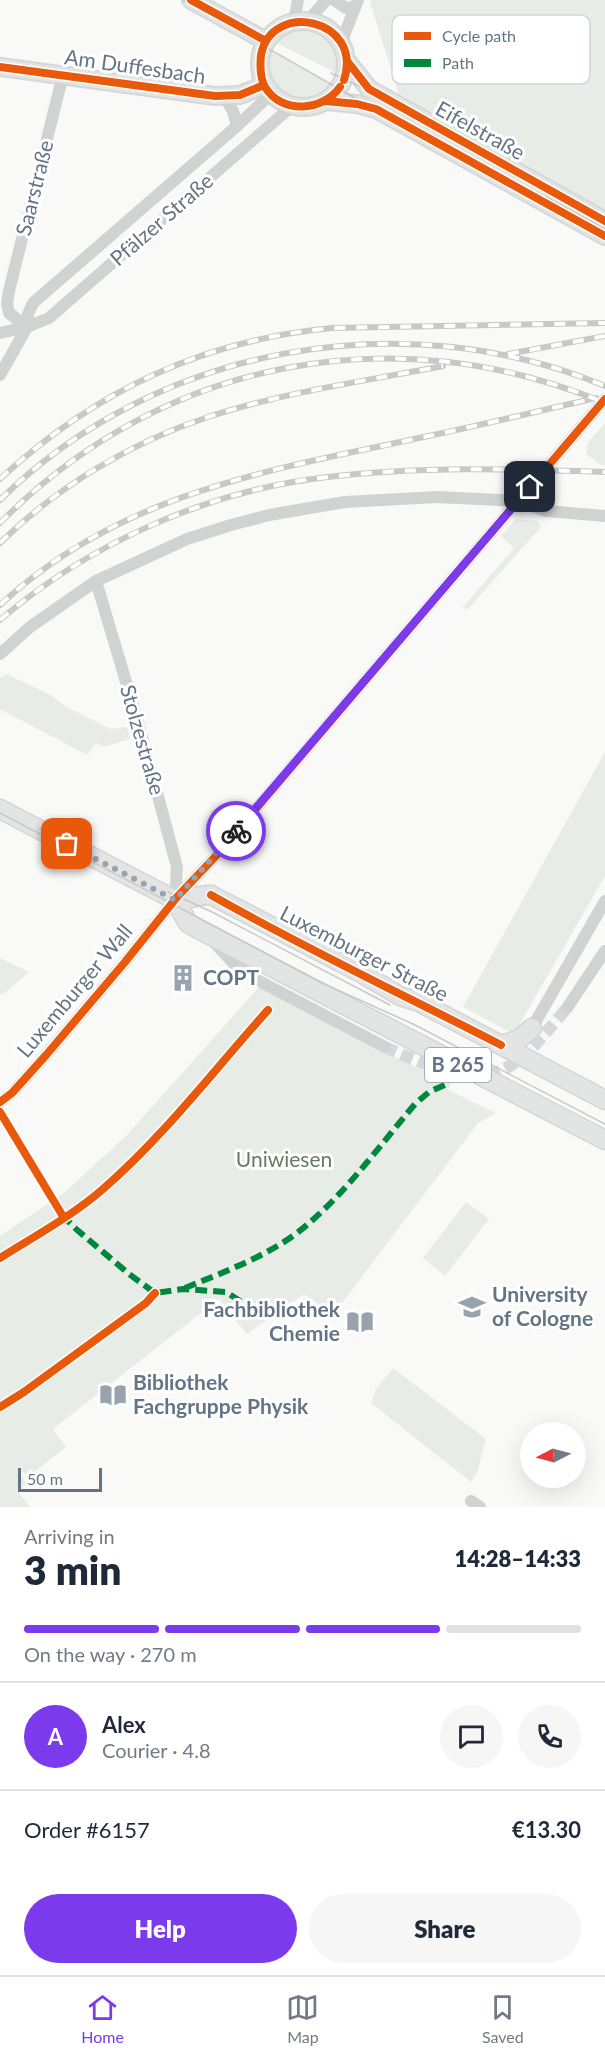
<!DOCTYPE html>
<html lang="en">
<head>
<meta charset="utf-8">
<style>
  :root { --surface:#fff; --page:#f6f6f7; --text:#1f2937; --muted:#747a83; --line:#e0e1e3; --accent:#7c3aed }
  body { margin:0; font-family:Lato,sans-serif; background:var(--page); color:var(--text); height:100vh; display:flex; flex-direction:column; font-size:22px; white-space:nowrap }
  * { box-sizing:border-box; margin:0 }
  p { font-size:20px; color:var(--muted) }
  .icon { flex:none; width:33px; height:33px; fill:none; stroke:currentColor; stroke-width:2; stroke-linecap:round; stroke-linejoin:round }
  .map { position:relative; height:1507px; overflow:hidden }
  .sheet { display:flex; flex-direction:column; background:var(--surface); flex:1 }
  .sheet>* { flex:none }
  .needle { width:39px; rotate:264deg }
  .fabs { position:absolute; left:520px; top:1422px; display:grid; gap:12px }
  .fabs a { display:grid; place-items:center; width:66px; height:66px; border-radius:50%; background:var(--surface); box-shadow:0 6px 24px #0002; font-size:30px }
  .scale { position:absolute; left:18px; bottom:15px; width:84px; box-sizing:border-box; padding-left:6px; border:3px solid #637584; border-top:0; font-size:16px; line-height:21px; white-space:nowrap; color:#637584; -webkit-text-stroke:4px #fff; paint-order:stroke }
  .pin { position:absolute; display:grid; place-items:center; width:51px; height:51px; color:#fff; margin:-26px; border-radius:12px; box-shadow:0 3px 9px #0006 }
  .courier { position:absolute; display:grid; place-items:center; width:60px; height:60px; margin:-30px; border:4px solid #7c3aed; border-radius:50%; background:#fff; color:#222; box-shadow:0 2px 8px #0007 }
  .head em { font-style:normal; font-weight:800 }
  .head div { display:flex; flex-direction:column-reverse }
  .head { display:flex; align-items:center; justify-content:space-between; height:102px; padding:0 24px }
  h1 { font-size:39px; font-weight:800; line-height:45px }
  .bar { display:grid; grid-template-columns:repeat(4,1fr); gap:9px 6px; align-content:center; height:72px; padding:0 24px }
  .bar i { height:8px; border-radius:4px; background:var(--line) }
  .bar .selected { background:var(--accent) }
  .bar p { grid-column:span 4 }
  .line { display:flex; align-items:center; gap:15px; padding:0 24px; border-top:2px solid var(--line) }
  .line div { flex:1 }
  .round { display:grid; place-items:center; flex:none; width:63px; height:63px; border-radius:32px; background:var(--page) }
  .cta { display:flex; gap:12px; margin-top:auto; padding:12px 24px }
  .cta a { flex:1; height:69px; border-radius:36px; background:var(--accent); color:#fff; font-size:24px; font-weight:800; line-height:69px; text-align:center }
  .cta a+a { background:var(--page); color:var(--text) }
  .tab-bar { display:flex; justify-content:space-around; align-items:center; height:84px; border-top:2px solid var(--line); background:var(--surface); font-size:16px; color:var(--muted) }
  .tab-bar a { display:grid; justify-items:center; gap:3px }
  .tab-bar .selected { color:var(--accent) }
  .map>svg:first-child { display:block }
  .green { fill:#e8ece6 }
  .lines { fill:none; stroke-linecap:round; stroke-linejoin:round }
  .street-tunnel { stroke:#d4d8db; stroke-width:12; stroke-dasharray:12 6; stroke-linecap:butt }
  .secondary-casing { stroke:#d6d7d8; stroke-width:20 }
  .primary-casing { stroke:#d4d5d6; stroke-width:21 }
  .street { stroke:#d1d3d3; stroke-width:12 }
  .secondary { stroke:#e3e4e4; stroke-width:16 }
  .primary { stroke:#e3e4e4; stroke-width:18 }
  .tram { stroke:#c7c9c9; stroke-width:1.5 }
  .rail-casing { stroke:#c7c9c9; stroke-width:6 }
  .rail { stroke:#fff; stroke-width:4; stroke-dasharray:11; stroke-linecap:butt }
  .quiet { stroke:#00873e; stroke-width:6; stroke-dasharray:12 6; stroke-linecap:butt }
  .cycleway-casing { stroke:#fff; stroke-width:11 }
  .cycleway { stroke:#e8590c; stroke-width:8 }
  .done { stroke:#98a3ad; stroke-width:6; stroke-dasharray:0 10.8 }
  .route { stroke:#7c3aed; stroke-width:8 }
  .labels { text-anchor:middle; stroke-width:6; stroke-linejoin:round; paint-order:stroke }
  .shield { fill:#fff; stroke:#929ea9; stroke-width:1.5 }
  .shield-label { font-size:20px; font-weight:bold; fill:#637584 }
  .street-label { font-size:21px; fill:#637584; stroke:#fff }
  .poi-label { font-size:21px; font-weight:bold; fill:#637584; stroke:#fff; text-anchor:start }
  .park-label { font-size:21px; fill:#667b62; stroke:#fff }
  .key { fill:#fff; stroke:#d0d6da; stroke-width:1.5 }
  .key-label { font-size:16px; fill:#637584 }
</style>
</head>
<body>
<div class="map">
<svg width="605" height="1507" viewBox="0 0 605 1507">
  <rect width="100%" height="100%" fill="#f9f9f8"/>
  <!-- green -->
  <path class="green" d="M 371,0 L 605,0 L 605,212 L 400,98 L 370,2 Z
    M 306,28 C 330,31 347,50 341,75 L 276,43 L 291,30 Z
    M 271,51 L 280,56 L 335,87 C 307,120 260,92 271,51 Z
    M 605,423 L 605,465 L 601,465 L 586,454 L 587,444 Z
    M 516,519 L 537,521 L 541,527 L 467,610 L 463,607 L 514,548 L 501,536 Z
    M 6,674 L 49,694 L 67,707 L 111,729 L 127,727 L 130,739 L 104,747 L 96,743 L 87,755 L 0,709 L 0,678 Z
    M 605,752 L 605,876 L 514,1034 L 463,1007 Z
    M 0,958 L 29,972 L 2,995 L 0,992 Z
    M 259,987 L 384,1052 L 451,1083 L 448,1090 L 496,1113 L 478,1123 L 333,1315 L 304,1294 L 247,1334 L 219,1299 L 53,1429 L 66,1447 L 34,1472 L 31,1469 L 25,1474 L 22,1471 L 19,1473 L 26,1483 L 18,1492 L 30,1507 L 0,1507 L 0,1236 L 65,1192 L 127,1135 Z
    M 466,1202 L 489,1219 L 445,1276 L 423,1258 Z
    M 393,1368 L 486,1439 L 477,1473 L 471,1482 L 371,1403 L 376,1389 Z"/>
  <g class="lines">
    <!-- street-tunnel -->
    <path class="street-tunnel" d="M 385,1047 C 420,1062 472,1088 508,1067 C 531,1054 549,1028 567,1008"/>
    <defs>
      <path id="secondary" d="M 191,0 L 266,41
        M260 64a43 43 0 1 1 86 0a43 43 0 1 1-86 0Z
        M 347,61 L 369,89 L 605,221
        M 0,67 L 215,96 L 240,95 L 264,85
        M 325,101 L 357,104 L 376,109 L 605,236"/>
      <path id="primary" d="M 0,809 L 175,900 C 188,901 198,894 211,895 L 361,973 L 400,996 L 419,1002 L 605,1100
        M 175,900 L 188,923 L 198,929 L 605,1140
        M 501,1045 L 518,1040 L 532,1028"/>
    </defs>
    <!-- secondary casing -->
    <use href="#secondary" class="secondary-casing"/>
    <!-- primary casing -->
    <use href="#primary" class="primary-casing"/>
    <!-- street -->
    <path class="street" d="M 334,0 L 346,8 L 354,7
      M 309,20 L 326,0
      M 294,21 L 298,0
      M 341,43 L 358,0
      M 223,95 L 233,111 L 237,126
      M 27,327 L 9,313 L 7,304 L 9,291 L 63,75
      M 0,333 L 27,327 L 49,318 L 292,106
      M 0,375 L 27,327 L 28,314 L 33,303 L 237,126 L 271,94
      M 96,581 L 138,722 L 177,867 L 175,900
      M 0,654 L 30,627 L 96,581 L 187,539 L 231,525 L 269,515 L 345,502 L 437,497 L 518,501 L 547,511 L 605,516
      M 213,941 L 234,964 L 259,981 L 385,1047
      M 567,1008 L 605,951
      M 532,1028 L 605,901
      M 0,1102 L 12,1093 L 47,1054 L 125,962 L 177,897 L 214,858 L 605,399
      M 471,1501 L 480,1507"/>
    <!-- secondary -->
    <use href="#secondary" class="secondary"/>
    <!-- primary -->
    <use href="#primary" class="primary"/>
    <!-- tram -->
    <path class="tram" d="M 183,0 L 429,140 L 497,175 L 548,198 L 605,229
      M 331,73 L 382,97 L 542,187
      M 0,813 L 322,983 L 413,1024 L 605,1124
      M 168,892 L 210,911 L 390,1005"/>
    <defs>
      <path id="rail" d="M 508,354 L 605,336
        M 0,479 C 95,391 203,340 332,328 L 605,323
        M 0,500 C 157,345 403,302 605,386
        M 0,523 C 162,359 393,315 605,403
        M 0,543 C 58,486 132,442 208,417 C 284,392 365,381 443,366
        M 0,605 C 120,493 270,470 424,437 C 481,425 539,411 596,398
        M 0,620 C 91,542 210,490 328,477 C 420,466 513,469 605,472"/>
    </defs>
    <!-- rail casing -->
    <use href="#rail" class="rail-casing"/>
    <!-- rail -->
    <use href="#rail" class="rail"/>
    <!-- quiet -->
    <path class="quiet" d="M 62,1215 L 76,1229 L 129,1274 L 155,1293 L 183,1289 L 226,1292 L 259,1313 L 264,1314
      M 185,1288 C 226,1271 274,1254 308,1224 C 347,1191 382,1143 415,1104 L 429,1092 L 447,1084"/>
    <defs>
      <path id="cycleway" d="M 191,0 L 266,41
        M 347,61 L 369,89 L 605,221
        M 0,67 L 215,96 L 240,95 L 264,85
        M 340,87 C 323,111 282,115 265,87 C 260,78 260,65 261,55 C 271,0 364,18 344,80
        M 325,101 L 357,104 L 376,109 L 605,236
        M 211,895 C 306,949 404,995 501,1045
        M 0,1102 L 12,1093 L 47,1054 L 125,962 L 177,897 L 214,858 L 605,399
        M 0,1112 L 64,1218
        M 0,1258 C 35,1236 72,1216 103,1189 C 165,1135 214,1070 268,1010
        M 0,1407 L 24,1392 L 146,1303 L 155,1293"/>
    </defs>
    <!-- cycleway casing -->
    <use href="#cycleway" class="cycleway-casing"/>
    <!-- cycleway -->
    <use href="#cycleway" class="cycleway"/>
  </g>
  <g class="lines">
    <!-- done -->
    <path class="done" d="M 67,844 L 175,900 L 236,831"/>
    <!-- route -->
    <path class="route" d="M 236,831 L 530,487"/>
  </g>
  <!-- icons -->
  <defs>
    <symbol id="building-bare" viewBox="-9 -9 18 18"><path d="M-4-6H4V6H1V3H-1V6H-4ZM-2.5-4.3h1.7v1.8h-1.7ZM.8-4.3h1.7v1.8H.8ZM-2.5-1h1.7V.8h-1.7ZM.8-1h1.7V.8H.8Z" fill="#98a3ad" stroke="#fff" stroke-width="2.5" paint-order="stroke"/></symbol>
    <symbol id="university-bare" viewBox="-9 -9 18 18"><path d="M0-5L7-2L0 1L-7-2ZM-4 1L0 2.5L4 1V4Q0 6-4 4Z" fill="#98a3ad" stroke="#fff" stroke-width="2.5" paint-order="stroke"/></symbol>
    <symbol id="library-bare" viewBox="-9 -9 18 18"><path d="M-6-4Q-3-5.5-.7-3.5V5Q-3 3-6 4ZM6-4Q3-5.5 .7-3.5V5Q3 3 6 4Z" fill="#98a3ad" stroke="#fff" stroke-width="2.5" paint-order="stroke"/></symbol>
  </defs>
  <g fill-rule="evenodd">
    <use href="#building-bare" x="164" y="959" width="38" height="38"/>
    <use href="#university-bare" x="453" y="1288" width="38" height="38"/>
    <use href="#library-bare" x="341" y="1303" width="38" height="38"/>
    <use href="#library-bare" x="94" y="1376" width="38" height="38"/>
  </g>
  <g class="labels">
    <!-- shield labels -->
    <rect class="shield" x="425" y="1048" width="66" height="34" rx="4.5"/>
    <g class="shield-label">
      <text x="458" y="1072">B 265</text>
    </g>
    <!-- street labels -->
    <g class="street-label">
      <text transform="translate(135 67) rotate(8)" y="7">Am Duffesbach</text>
      <text transform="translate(480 131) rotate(29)" y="7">Eifelstraße</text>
      <text transform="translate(35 188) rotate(-76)" y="7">Saarstraße</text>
      <text transform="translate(162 220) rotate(-41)" y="7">Pfälzer Straße</text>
      <text transform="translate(142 740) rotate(74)" y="7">Stolzestraße</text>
      <text transform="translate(364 954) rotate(27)" y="7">Luxemburger Straße</text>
      <text transform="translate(75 991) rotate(-50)" y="7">Luxemburger Wall</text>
    </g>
    <!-- poi labels -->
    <g class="poi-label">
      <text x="203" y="985">COPT</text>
      <text x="492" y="1302">University<tspan x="492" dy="24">of Cologne</tspan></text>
      <text x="340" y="1317" text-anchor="end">Fachbibliothek<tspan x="340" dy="24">Chemie</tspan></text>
      <text x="133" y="1390">Bibliothek<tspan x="133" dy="24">Fachgruppe Physik</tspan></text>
    </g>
    <!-- park labels -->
    <g class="park-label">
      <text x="284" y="1167">Uniwiesen</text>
    </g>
  </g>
  <!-- legend -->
  <rect x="392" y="15" width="198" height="69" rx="9" class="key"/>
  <rect x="404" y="32" width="27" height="8" fill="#e8590c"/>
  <rect x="404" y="59" width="27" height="8" fill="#00873e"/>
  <g class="key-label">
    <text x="442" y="42">Cycle path</text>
    <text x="442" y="69">Path</text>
  </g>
</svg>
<div class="fabs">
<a><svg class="needle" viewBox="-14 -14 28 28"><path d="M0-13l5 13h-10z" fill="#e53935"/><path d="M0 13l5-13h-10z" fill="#747a83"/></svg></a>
</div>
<div class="scale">50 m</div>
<div class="pin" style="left:67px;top:844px;background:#ea580c"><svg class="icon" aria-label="bag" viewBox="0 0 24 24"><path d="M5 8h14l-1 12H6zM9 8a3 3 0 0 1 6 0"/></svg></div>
<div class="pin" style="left:530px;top:487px;background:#1f2937"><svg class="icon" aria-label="home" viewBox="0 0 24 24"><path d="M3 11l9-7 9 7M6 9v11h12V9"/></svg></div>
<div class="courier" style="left:236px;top:831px"><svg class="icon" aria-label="bike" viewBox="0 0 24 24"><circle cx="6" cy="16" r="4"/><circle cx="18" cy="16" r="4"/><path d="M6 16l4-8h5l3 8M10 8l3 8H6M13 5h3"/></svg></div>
</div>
<section class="sheet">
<div class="head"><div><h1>3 min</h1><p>Arriving in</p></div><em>14:28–14:33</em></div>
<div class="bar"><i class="selected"></i><i class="selected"></i><i class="selected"></i><i></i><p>On the way · 270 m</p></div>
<div class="line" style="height:108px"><b class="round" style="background:var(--accent);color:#fff">A</b><div><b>Alex</b><p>Courier · 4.8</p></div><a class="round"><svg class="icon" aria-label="chat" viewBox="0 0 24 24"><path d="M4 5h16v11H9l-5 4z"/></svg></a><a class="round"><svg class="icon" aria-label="phone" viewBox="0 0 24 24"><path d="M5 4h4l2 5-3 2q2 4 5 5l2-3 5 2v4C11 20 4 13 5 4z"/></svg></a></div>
<div class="line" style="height:78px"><div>Order #6157</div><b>€13.30</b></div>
<div class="cta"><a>Help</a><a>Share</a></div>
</section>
<nav class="tab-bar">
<a class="selected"><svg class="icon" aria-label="home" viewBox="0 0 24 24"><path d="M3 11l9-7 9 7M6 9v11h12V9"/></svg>Home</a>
<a><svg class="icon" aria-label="map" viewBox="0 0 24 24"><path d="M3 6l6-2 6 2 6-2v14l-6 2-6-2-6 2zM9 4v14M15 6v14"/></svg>Map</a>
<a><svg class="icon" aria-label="saved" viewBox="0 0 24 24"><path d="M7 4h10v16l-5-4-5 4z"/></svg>Saved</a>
</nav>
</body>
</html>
